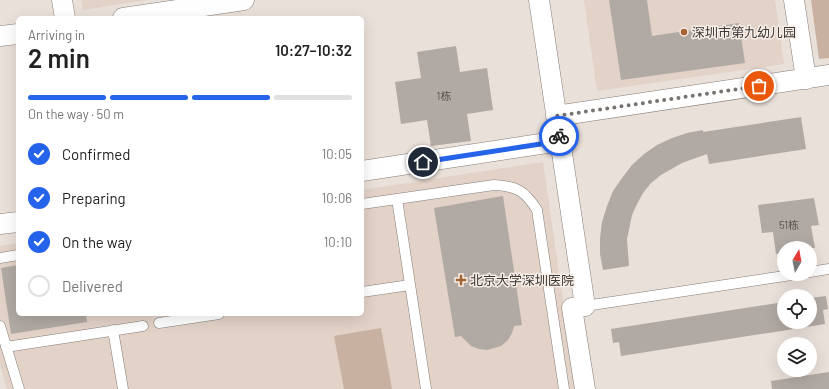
<!DOCTYPE html>
<html lang="en">
<head>
<meta charset="utf-8">
<style>
  :root { --surface:#fff; --page:#f6f6f6; --text:#222; --muted:#767676; --line:#e0e0e0; --accent:#2563eb }
  body { margin:0; font-family:Barlow,"Noto Sans SC",sans-serif; background:var(--page); color:var(--text); height:100vh; display:flex; flex-direction:column; font-size:15px; white-space:nowrap }
  * { box-sizing:border-box; margin:0 }
  p { font-size:13px; color:var(--muted) }
  .icon { flex:none; width:22px; height:22px; fill:none; stroke:currentColor; stroke-width:2; stroke-linecap:round; stroke-linejoin:round }
  .map { position:relative; flex:1; overflow:hidden }
  .panel { position:absolute; left:16px; top:16px; width:348px; height:300px; display:flex; flex-direction:column; background:var(--surface); border-radius:6px; box-shadow:0 4px 16px #0002 }
  .panel>* { flex:none }
  .needle { width:26px; rotate:10deg }
  .tools { position:absolute; left:777px; top:241px; display:grid; gap:8px }
  .tools a { display:grid; place-items:center; width:40px; height:40px; border-radius:50%; background:var(--surface); box-shadow:0 4px 16px #0002; font-size:20px }
  .pin { position:absolute; display:grid; place-items:center; width:34px; height:34px; color:#fff; margin:-17px; border:2px solid #fff; border-radius:50%; box-shadow:0 1px 4px #0007 }
  .courier { position:absolute; display:grid; place-items:center; width:40px; height:40px; margin:-20px; border:3px solid #2563eb; border-radius:50%; background:#fff; color:#222; box-shadow:0 1px 5px #0007 }
  .overview em { font-style:normal; font-weight:600 }
  .overview div { display:flex; flex-direction:column-reverse }
  .overview { display:flex; align-items:center; justify-content:space-between; height:68px; padding:0 12px }
  h1 { font-size:26px; font-weight:600; line-height:30px }
  .bar { display:grid; grid-template-columns:repeat(4,1fr); gap:6px 4px; align-content:center; height:48px; padding:0 12px }
  .bar i { height:5px; border-radius:3px; background:var(--line) }
  .bar .active { background:var(--accent) }
  .bar p { grid-column:span 4 }
  ol { padding:0 12px; list-style:none }
  li { display:flex; align-items:center; gap:12px; height:44px }
  li p { margin-inline-start:auto }
  li .icon { padding:4px; border-radius:50%; background:var(--accent); color:#fff; stroke-width:4 }
  li:last-child { color:var(--muted) }
  li i { width:22px; height:22px; border:2px solid var(--line); border-radius:50% }
  .map>svg:first-child { display:block }
  .built { fill:#e2d2c8 }
  .green { fill:#c8b1a1 }
  .building { fill:#b1a9a3 }
  .lines { fill:none; stroke-linecap:round; stroke-linejoin:round }
  .service-casing { stroke:#847c77; stroke-width:11 }
  .minor-casing { stroke:#847c77; stroke-width:21 }
  .service { stroke:#fff; stroke-width:10 }
  .minor { stroke:#fff; stroke-width:20 }
  .done { stroke:#79736f; stroke-width:4; stroke-dasharray:0 7.2 }
  .route { stroke:#2563eb; stroke-width:5 }
  .poi-dot { fill:#a56330; stroke:#f7eee8; stroke-width:1.5 }
  .labels { text-anchor:middle; stroke-width:3; stroke-linejoin:round; paint-order:stroke }
  .number-label { font-size:11px; fill:#595451 }
  .poi-label { font-size:13px; fill:#3c3836; stroke:#f7eee8; text-anchor:start }
</style>
</head>
<body>
<div class="map">
<svg width="829" height="389" viewBox="0 0 829 389">
  <rect width="100%" height="100%" fill="#eae0da"/>
  <!-- built -->
  <path class="built" d="M 81,0 L 147,0 L 83,10 Z
    M 584,0 L 775,0 L 784,64 L 597,91 Z
    M 543,162 L 576,389 L 7,389 L 0,365 L 0,246 L 18,243 L 18,314 L 362,314 L 362,190 Z"/>
  <!-- green -->
  <path class="green" d="M 811,0 L 829,0 L 829,58 L 819,59 Z
    M 381,328 L 392,389 L 344,389 L 334,336 Z"/>
  <!-- building -->
  <path class="building" d="M 609,0 L 647,0 L 652,36 L 739,23 L 745,63 L 621,80 Z
    M 456,46 L 460,72 L 487,68 L 493,110 L 467,114 L 471,141 L 431,146 L 427,120 L 401,124 L 395,82 L 421,78 L 417,52 Z
    M 801,117 L 806,149 L 709,164 L 707,154 L 682,163 L 661,175 L 651,183 L 643,193 L 637,204 L 632,215 L 627,239 L 629,266 L 603,270 L 600,254 L 600,238 L 602,222 L 607,206 L 613,191 L 622,178 L 632,165 L 644,154 L 657,145 L 672,138 L 687,133 L 703,130 L 703,132 Z
    M 503,196 L 522,325 L 514,326 L 512,333 L 508,340 L 501,346 L 487,350 L 479,349 L 471,346 L 461,336 L 455,337 L 434,208 Z
    M 814,198 L 819,225 L 811,226 L 815,248 L 784,248 L 784,253 L 776,254 L 773,232 L 762,233 L 758,205 Z
    M 18,265 L 18,314 L 86,314 L 87,322 L 11,334 L 1,268 Z
    M 826,296 L 828,309 L 823,310 L 825,324 L 621,356 L 619,342 L 613,343 L 611,329 L 784,302 L 784,322 L 810,322 L 810,298 Z
    M 829,372 L 829,389 L 772,389 L 771,381 Z"/>
  <g class="lines">
    <defs>
      <path id="service" d="M 397,199 L 426,389
        M 362,204 L 494,185 C 517,186 525,191 537,210 L 564,389
        M 0,258 L 18,255
        M 810,272 L 829,269
        M 362,292 L 410,285
        M 585,306 L 798,274
        M 159,323 L 219,314
        M 0,326 L 19,389
        M 113,330 L 123,389
        M 6,347 L 143,326"/>
      <path id="minor" d="M 62,0 L 65,18
        M 539,0 L 585,306 L 572,308 L 585,389
        M 794,0 L 806,79
        M 123,18 L 244,0
        M 0,36 L 18,34
        M 556,116 L 829,75
        M 362,171 L 560,141
        M 0,224 L 18,222"/>
    </defs>
    <!-- service casing -->
    <use href="#service" class="service-casing"/>
    <!-- minor casing -->
    <use href="#minor" class="minor-casing"/>
    <!-- service -->
    <use href="#service" class="service"/>
    <!-- minor -->
    <use href="#minor" class="minor"/>
  </g>
  <g class="lines">
    <!-- done -->
    <path class="done" d="M 559,136 L 556,116 L 759,86"/>
    <!-- route -->
    <path class="route" d="M 423,162 L 560,141 L 559,136"/>
  </g>
  <!-- markers -->
  <g class="poi-dot">
    <circle cx="684" cy="32" r="4"/>
    <path d="M459 274h4v4h4v4h-4v4h-4v-4h-4v-4h4z"/>
  </g>
  <g class="labels">
    <!-- number labels -->
    <g class="number-label">
      <text x="444" y="100">1栋</text>
      <text x="789" y="229">51栋</text>
    </g>
    <!-- poi labels -->
    <g class="poi-label">
      <text x="692" y="37">深圳市第九幼儿园</text>
      <text x="470" y="285">北京大学深圳医院</text>
    </g>
  </g>
</svg>
<div class="tools">
<a><svg class="needle" viewBox="-14 -14 28 28"><path d="M0-13l5 13h-10z" fill="#e53935"/><path d="M0 13l5-13h-10z" fill="#767676"/></svg></a>
<a><svg class="icon" aria-label="locate" viewBox="0 0 24 24"><circle cx="12" cy="12" r="6"/><path d="M12 2v4M12 18v4M2 12h4M18 12h4"/></svg></a>
<a><svg class="icon" aria-label="layers" viewBox="0 0 24 24"><path d="M12 4l9 5-9 5-9-5zM3 14l9 5 9-5"/></svg></a>
</div>
<div class="pin" style="left:759px;top:86px;background:#ea580c"><svg class="icon" aria-label="bag" viewBox="0 0 24 24"><path d="M5 8h14l-1 12H6zM9 8a3 3 0 0 1 6 0"/></svg></div>
<div class="pin" style="left:423px;top:162px;background:#1f2937"><svg class="icon" aria-label="home" viewBox="0 0 24 24"><path d="M3 11l9-7 9 7M6 9v11h12V9"/></svg></div>
<div class="courier" style="left:559px;top:136px"><svg class="icon" aria-label="bike" viewBox="0 0 24 24"><circle cx="6" cy="16" r="4"/><circle cx="18" cy="16" r="4"/><path d="M6 16l4-8h5l3 8M10 8l3 8H6M13 5h3"/></svg></div>
<section class="panel">
<div class="overview"><div><h1>2 min</h1><p>Arriving in</p></div><em>10:27–10:32</em></div>
<div class="bar"><i class="active"></i><i class="active"></i><i class="active"></i><i></i><p>On the way · 50 m</p></div>
<ol>
<li><svg class="icon" aria-label="check" viewBox="0 0 24 24"><path d="M5 12l5 5 9-10"/></svg>Confirmed<p>10:05</p></li>
<li><svg class="icon" aria-label="check" viewBox="0 0 24 24"><path d="M5 12l5 5 9-10"/></svg>Preparing<p>10:06</p></li>
<li><svg class="icon" aria-label="check" viewBox="0 0 24 24"><path d="M5 12l5 5 9-10"/></svg>On the way<p>10:10</p></li>
<li><i></i>Delivered</li>
</ol>
</section>
</div>
</body>
</html>
